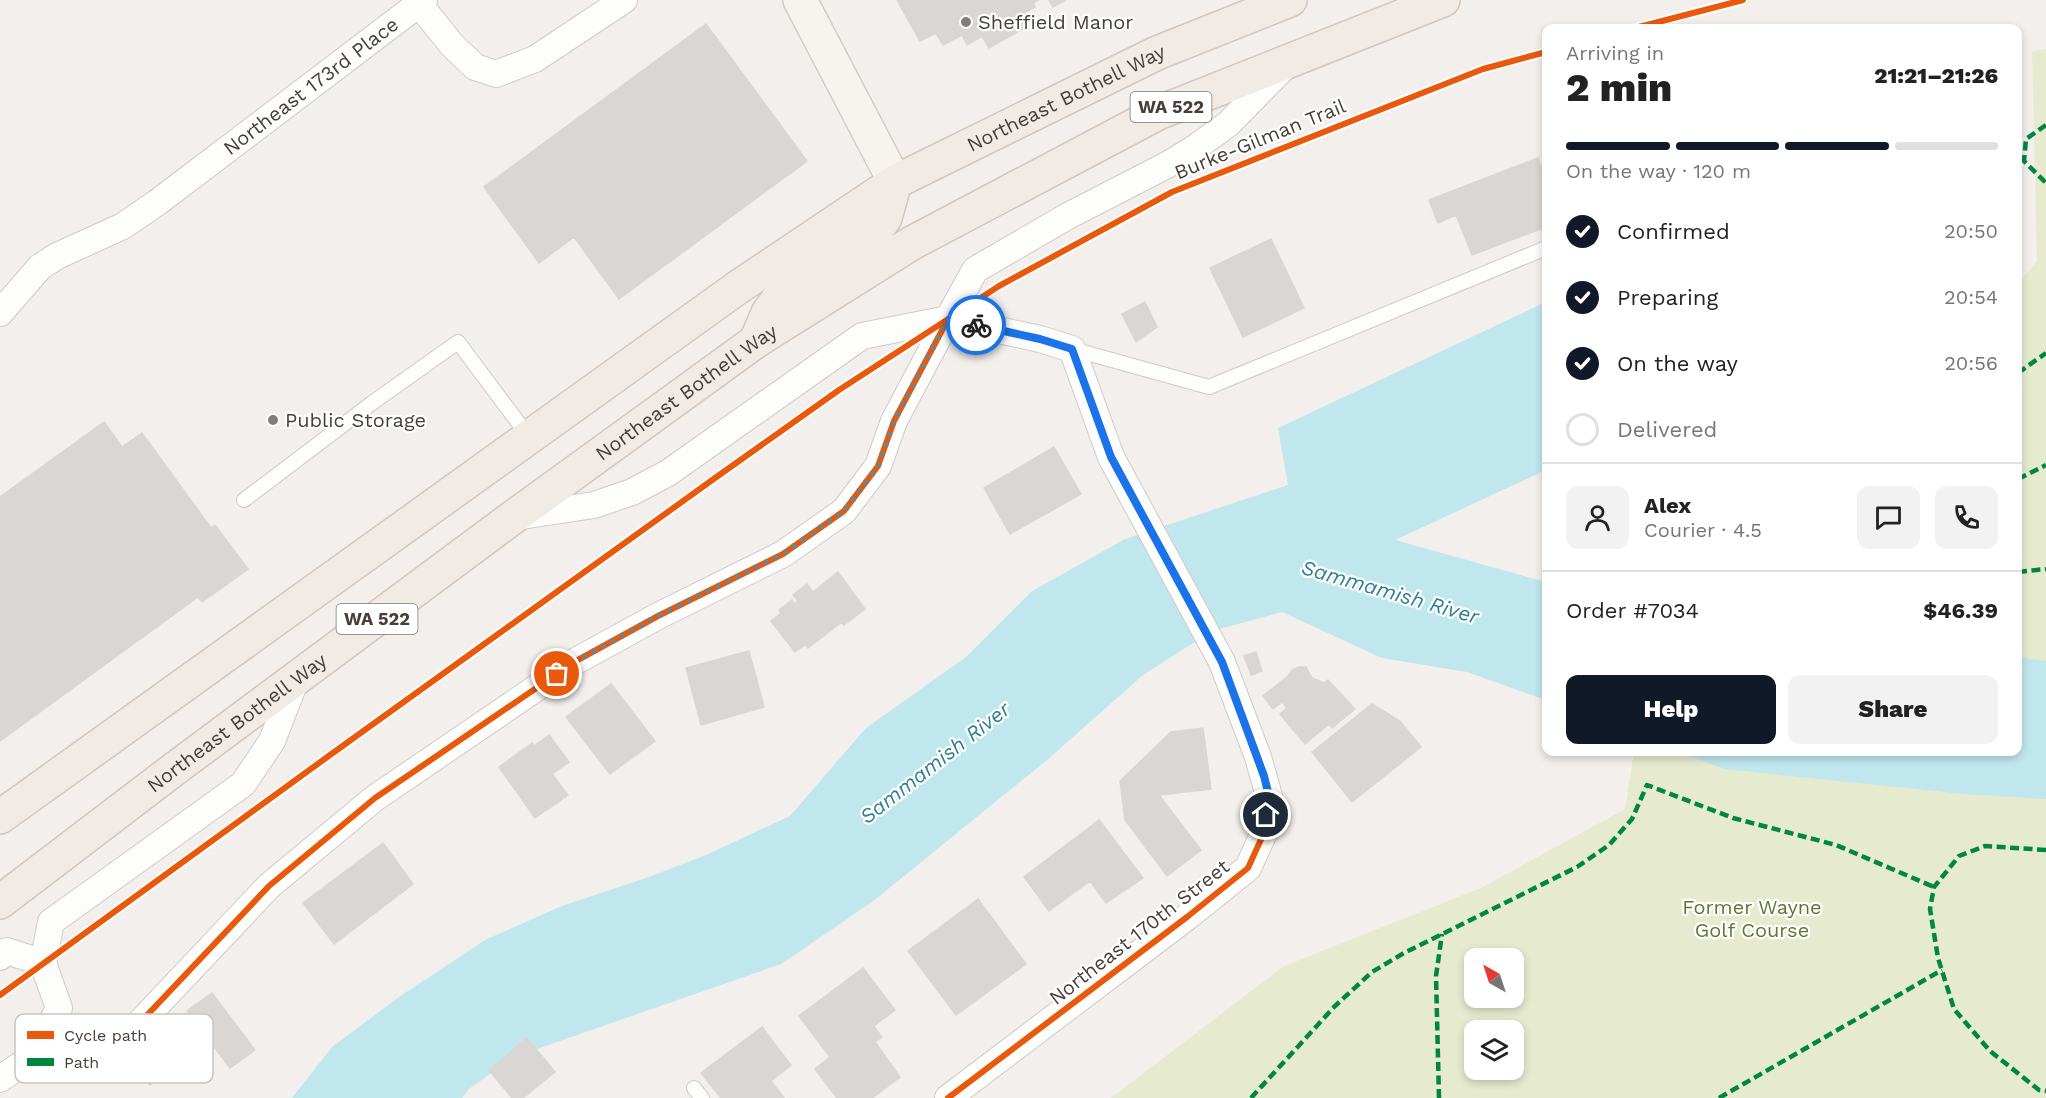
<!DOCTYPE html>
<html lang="en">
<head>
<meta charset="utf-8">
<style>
  :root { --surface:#fff; --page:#f2f2f2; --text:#222; --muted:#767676; --line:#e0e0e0; --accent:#111827 }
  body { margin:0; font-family:"Work Sans",sans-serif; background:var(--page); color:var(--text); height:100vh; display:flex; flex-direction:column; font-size:22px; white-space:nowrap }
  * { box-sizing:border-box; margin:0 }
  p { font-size:20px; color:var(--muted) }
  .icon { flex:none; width:33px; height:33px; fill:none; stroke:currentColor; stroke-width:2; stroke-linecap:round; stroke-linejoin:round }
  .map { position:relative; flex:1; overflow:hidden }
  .sheet { position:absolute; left:1542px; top:24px; width:480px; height:732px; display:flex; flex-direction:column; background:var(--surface); border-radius:12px; box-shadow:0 3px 9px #0003 }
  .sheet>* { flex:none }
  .needle { width:39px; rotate:321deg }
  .controls { position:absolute; left:1464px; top:948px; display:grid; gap:12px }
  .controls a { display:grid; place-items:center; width:60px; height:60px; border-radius:12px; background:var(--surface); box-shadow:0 3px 9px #0003; font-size:30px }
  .pin { position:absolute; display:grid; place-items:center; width:51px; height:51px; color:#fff; margin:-26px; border:3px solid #fff; border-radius:50%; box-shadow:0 2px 6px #0007 }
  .courier { position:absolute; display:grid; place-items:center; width:60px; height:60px; margin:-30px; border:4px solid #1a73e8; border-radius:50%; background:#fff; color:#222; box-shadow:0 2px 8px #0007 }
  .overview em { font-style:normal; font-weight:800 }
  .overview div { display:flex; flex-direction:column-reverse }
  .overview { display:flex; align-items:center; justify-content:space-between; height:102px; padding:0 24px }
  h1 { font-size:39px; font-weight:800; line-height:45px }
  .bar { display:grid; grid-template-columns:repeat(4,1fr); gap:9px 6px; align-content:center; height:72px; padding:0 24px }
  .bar i { height:8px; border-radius:4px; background:var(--line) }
  .bar .on { background:var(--accent) }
  .bar p { grid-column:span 4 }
  .line { display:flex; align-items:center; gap:15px; padding:0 24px; border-top:2px solid var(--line) }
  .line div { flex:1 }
  .round { display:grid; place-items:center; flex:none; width:63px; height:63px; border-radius:12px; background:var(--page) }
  ol { padding:0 24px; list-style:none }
  li { display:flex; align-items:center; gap:18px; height:66px }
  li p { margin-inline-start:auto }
  li .icon { padding:6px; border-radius:50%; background:var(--accent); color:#fff; stroke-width:4 }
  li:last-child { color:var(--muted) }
  li i { width:33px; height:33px; border:3px solid var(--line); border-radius:50% }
  .action { display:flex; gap:12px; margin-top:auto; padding:12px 24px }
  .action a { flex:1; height:69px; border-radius:12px; background:var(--accent); color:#fff; font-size:24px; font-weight:800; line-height:69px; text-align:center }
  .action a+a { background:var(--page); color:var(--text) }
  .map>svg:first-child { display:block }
  .green { fill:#e6eacf; fill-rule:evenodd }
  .water { fill:#c0e7ed }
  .building { fill:#dad6d4; stroke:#dad6d3; stroke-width:1.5 }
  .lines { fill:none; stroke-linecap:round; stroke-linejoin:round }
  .lane-casing { stroke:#cfcbc9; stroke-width:16 }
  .street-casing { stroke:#cfcbc9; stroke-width:28 }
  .secondary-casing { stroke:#d2ccc6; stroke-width:36 }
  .primary-casing { stroke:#d3c6bc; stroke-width:36 }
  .lane { stroke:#fdfdfc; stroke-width:14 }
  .street { stroke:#fdfdfc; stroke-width:26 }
  .secondary { stroke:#f7f4f0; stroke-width:33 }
  .primary { stroke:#f1ebe6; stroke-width:33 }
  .quiet { stroke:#00873e; stroke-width:4.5; stroke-dasharray:9 4.5; stroke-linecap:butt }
  .cycleway-casing { stroke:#fff; stroke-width:10 }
  .cycleway { stroke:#e8590c; stroke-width:6 }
  .done { stroke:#847c78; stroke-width:6; stroke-dasharray:0 10.8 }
  .route { stroke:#1a73e8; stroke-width:8 }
  .poi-dot { fill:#847c78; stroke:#fff; stroke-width:2 }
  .labels { text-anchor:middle; stroke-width:4.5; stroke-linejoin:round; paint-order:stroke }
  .shield { fill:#fff; stroke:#7f7874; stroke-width:1.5 }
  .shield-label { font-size:18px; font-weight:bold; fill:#483e39 }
  .poi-label { font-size:20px; fill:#483e39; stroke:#fff; text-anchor:start }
  .street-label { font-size:20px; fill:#483e39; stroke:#fff }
  .park-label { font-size:20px; fill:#5c782e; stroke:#fff }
  .water-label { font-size:21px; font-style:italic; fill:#2f7f90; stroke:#fff }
  .key { fill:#fff; stroke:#c8c5c4; stroke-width:1.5 }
  .key-label { font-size:16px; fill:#483e39 }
</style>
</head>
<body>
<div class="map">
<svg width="2046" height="1098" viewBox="0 0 2046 1098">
  <rect width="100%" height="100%" fill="#f2efed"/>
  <!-- green -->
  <path class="green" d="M 2046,49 L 2046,1098 L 1111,1098 L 1284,966 L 1481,888 L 1625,809 L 1634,752 L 2018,752 L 2018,284 L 2037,261 L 2032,51 ZM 1474,958 L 1514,958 L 1514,998 L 1474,998 ZM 1474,1030 L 1514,1030 L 1514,1070 L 1474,1070 Z"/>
  <!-- water -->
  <path class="water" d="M 1546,302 L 1546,470 L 1395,540 L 1546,582 L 1546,700 L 1467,672 L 1382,658 L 1282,612 L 1212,631 L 1143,675 L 1047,760 L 872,902 L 781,964 L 514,1057 L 469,1089 L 462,1098 L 292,1098 L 332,1047 L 399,997 L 485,940 L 562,906 L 649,877 L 706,855 L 790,816 L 866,728 L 966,657 L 1032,591 L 1125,539 L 1288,485 L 1278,428 Z
    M 2018,657 L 2046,661 L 2046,799 L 1964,794 L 1724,769 L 1679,752 L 2018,752 Z"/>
  <!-- building -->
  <path class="building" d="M 897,0 L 1038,0 L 1033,3 L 1035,7 L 1019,16 L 1026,27 L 989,48 L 982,36 L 967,45 L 962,35 L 943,45 L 936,33 L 920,41 Z
    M 1049,0 L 1066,0 L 1053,7 Z
    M 706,24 L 807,161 L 619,299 L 574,237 L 539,263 L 484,187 Z
    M 1538,158 L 1546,181 L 1546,227 L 1472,255 L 1456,215 L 1438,223 L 1429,200 Z
    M 1271,239 L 1304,308 L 1243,337 L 1210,268 Z
    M 1145,302 L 1157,327 L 1136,342 L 1122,314 Z
    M 104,422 L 122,447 L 142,433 L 211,528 L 215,525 L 248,569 L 202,602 L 198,597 L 0,741 L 0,497 Z
    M 1054,447 L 1081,494 L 1010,534 L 984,488 Z
    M 838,572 L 865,609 L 844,625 L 842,622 L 808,648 L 805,645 L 795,652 L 771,621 L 781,613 L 779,610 L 792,600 L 794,604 L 798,601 L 793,595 L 807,584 L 813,592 Z
    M 749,651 L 764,707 L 701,725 L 686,668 Z
    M 1256,652 L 1262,671 L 1251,675 L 1244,656 Z
    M 1299,667 L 1306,667 L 1312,678 L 1324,683 L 1328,680 L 1355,709 L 1332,728 L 1329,724 L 1305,744 L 1280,714 L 1287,708 L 1282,702 L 1273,709 L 1263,696 L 1288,676 L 1292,670 Z
    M 611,684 L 655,741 L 610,774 L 566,717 Z
    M 1372,704 L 1400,721 L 1421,747 L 1352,802 L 1312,752 Z
    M 1203,728 L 1211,789 L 1159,795 L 1201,850 L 1167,876 L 1125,820 L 1120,781 L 1171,732 Z
    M 549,735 L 569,762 L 552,774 L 568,795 L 535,818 L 499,767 L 532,743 L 534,746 Z
    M 1099,820 L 1143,878 L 1106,903 L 1090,881 L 1049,911 L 1024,877 Z
    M 383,843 L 413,884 L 334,944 L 303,903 Z
    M 978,899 L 1026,964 L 956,1015 L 908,951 Z
    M 863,968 L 895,1010 L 874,1026 L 882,1037 L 875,1042 L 900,1077 L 872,1098 L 837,1098 L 815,1069 L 830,1057 L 799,1016 Z
    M 212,993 L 255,1050 L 230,1068 L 187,1011 Z
    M 762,1027 L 791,1065 L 771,1081 L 784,1098 L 721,1098 L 701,1073 Z
    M 173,1028 L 192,1054 L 150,1085 L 131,1057 Z
    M 527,1038 L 555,1072 L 523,1098 L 512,1098 L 489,1070 Z"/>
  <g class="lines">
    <defs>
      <path id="lane" d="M 1072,349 L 1209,387 L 1546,248
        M 244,500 L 372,403 L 458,342 L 529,437
        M 694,1088 L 702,1098"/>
      <g id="street">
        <path d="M 419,4 L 452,45 L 475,67 L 496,74 L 535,59 L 624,0"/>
        <path id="s1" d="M 0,313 L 40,267 L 57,256 L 123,226 L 158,202 L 424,0"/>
        <path d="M 515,517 L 594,505 L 632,492 L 668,473 L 862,336 L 948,319 L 975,270 L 1066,217 L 1167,165 L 1195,148 L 1228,124 L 1286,65"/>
        <path d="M 0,957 L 7,951 L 43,963 L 51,922 L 243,784 L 272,741 L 296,679"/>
        <path d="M 135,1028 L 269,886 L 375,798 L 576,661 L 658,616 L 783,554 L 844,511 L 878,466 L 894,421 L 948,319 L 1040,339 L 1072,349 L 1111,457 L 1222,662 L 1258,757 L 1269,796 L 1263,835 L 1248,868 L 1187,917 L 948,1098"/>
        <path d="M 0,1079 L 34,1056 L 59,1008 L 43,963"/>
      </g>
      <path id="secondary" d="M 800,0 L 895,182"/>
      <g id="primary">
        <path d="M 756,341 L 768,313 L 783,292 L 879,226 L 885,218 L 895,182"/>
        <path id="s2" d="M 0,817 L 737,288 L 895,182 L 1157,53 L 1290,0"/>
        <path id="s3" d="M 0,902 L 177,767 L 512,518 L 756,341 L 912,243 L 1158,113 L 1443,0"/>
      </g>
    </defs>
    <!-- lane casing -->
    <use href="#lane" class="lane-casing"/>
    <!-- street casing -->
    <use href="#street" class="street-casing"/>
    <!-- secondary casing -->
    <use href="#secondary" class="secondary-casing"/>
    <!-- primary casing -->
    <use href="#primary" class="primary-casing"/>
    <!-- lane -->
    <use href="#lane" class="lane"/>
    <!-- street -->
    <use href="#street" class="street"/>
    <!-- secondary -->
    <use href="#secondary" class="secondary"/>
    <!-- primary -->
    <use href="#primary" class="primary"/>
    <!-- quiet -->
    <path class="quiet" d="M 2046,125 L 2026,139 L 2024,161 L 2046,183
      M 2018,373 L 2046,353
      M 2018,479 L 2046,465
      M 2018,572 L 2046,569
      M 2046,850 L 1985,846 L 1959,856 L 1934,887 L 1930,909 L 1938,958 L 1954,1009 L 1990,1051 L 2039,1090 L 2046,1091
      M 1251,1098 L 1335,1006 L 1372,972 L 1404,953 L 1577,867 L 1609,845 L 1632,819 L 1647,785 L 1733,818 L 1836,845 L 1934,887
      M 1439,1098 L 1436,976 L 1442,934
      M 1719,1098 L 1942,970"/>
    <defs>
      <path id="cycleway" d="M 1635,28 L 1743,0
        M 0,995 L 330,755 L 715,478 L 839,390 L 999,286 L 1172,192 L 1483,69 L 1546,52
        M 135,1028 L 269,886 L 375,798 L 576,661 L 658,616 L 783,554 L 844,511 L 878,466 L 894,421 L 948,319 L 1040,339 L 1072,349 L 1111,457 L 1222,662 L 1258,757 L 1269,796 L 1263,835 L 1248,868 L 1187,917 L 948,1098"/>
    </defs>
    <!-- cycleway casing -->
    <use href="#cycleway" class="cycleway-casing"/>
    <!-- cycleway -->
    <use href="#cycleway" class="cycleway"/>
  </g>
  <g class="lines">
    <!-- done -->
    <path class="done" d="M 557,674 L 576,661 L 658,616 L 783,554 L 844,511 L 878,466 L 894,421 L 948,319 L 976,325"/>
    <!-- route -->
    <path class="route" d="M 976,325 L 1040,339 L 1072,349 L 1111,457 L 1222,662 L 1264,776 L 1269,796 L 1266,815"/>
  </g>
  <!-- markers -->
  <g class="poi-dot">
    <circle cx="966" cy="22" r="6"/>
    <circle cx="273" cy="420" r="6"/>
  </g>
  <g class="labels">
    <!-- shield labels -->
    <g class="shield">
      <rect x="1130.5" y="92" width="81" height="30" rx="4.5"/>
      <rect x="336.5" y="604" width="81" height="30" rx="4.5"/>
    </g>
    <g class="shield-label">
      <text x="1171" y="113">WA 522</text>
      <text x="377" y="625">WA 522</text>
    </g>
    <!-- poi labels -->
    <g class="poi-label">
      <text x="978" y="29">Sheffield Manor</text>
      <text x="285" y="427">Public Storage</text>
    </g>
    <!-- street labels -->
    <g class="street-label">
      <text dy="7" stroke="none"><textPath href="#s1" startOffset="388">Northeast 173rd Place</textPath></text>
      <text dy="7" stroke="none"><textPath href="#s2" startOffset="1288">Northeast Bothell Way</textPath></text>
      <text transform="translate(1260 139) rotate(-22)" y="7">Burke-Gilman Trail</text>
      <text dy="7" stroke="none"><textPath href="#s3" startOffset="855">Northeast Bothell Way</textPath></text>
      <text dy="7" stroke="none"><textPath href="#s3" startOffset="297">Northeast Bothell Way</textPath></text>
      <text transform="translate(1139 932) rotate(-38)" y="7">Northeast 170th Street</text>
    </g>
    <!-- park labels -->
    <g class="park-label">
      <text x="1752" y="914">Former Wayne<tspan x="1752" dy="23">Golf Course</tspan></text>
    </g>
    <!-- water labels -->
    <g class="water-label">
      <text transform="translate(1390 592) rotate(16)" y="7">Sammamish River</text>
      <text transform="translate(935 763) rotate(-38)" y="7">Sammamish River</text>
    </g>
  </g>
  <!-- legend -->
  <rect x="15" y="1014" width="198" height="69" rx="9" class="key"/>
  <rect x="27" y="1031" width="27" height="8" fill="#e8590c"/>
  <rect x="27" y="1058" width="27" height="8" fill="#00873e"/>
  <g class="key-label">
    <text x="64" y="1041">Cycle path</text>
    <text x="64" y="1068">Path</text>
  </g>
</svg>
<div class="controls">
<a><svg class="needle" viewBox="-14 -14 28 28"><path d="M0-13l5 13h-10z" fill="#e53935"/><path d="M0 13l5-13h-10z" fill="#767676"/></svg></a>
<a><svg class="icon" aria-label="layers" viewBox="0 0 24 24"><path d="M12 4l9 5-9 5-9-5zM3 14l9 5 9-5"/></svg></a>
</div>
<div class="pin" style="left:557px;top:674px;background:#ea580c"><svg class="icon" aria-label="bag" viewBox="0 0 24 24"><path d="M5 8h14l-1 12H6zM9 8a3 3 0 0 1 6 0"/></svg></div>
<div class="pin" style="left:1266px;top:815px;background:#1f2937"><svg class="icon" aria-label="home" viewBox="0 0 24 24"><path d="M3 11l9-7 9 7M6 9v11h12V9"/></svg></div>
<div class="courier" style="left:976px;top:325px"><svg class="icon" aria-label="bike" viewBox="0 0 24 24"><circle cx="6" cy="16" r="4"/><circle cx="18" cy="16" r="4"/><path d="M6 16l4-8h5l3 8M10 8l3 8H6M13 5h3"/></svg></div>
<section class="sheet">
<div class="overview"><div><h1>2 min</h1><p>Arriving in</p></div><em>21:21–21:26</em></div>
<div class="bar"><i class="on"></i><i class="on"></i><i class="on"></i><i></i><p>On the way · 120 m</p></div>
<ol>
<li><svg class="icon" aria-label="check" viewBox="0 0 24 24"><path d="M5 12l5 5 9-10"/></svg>Confirmed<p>20:50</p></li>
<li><svg class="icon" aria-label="check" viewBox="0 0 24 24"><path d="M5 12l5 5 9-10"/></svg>Preparing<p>20:54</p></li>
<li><svg class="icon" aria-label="check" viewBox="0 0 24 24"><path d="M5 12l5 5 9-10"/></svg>On the way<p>20:56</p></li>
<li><i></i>Delivered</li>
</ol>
<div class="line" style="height:108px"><a class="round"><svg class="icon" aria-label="person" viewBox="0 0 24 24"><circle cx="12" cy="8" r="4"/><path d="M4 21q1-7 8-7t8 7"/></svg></a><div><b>Alex</b><p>Courier · 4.5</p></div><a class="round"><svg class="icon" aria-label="chat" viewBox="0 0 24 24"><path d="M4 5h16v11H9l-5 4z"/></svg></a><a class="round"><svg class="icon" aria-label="phone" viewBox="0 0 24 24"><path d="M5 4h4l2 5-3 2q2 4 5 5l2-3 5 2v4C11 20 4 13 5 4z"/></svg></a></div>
<div class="line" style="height:78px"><div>Order #7034</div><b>$46.39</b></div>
<div class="action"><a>Help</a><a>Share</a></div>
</section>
</div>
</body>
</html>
